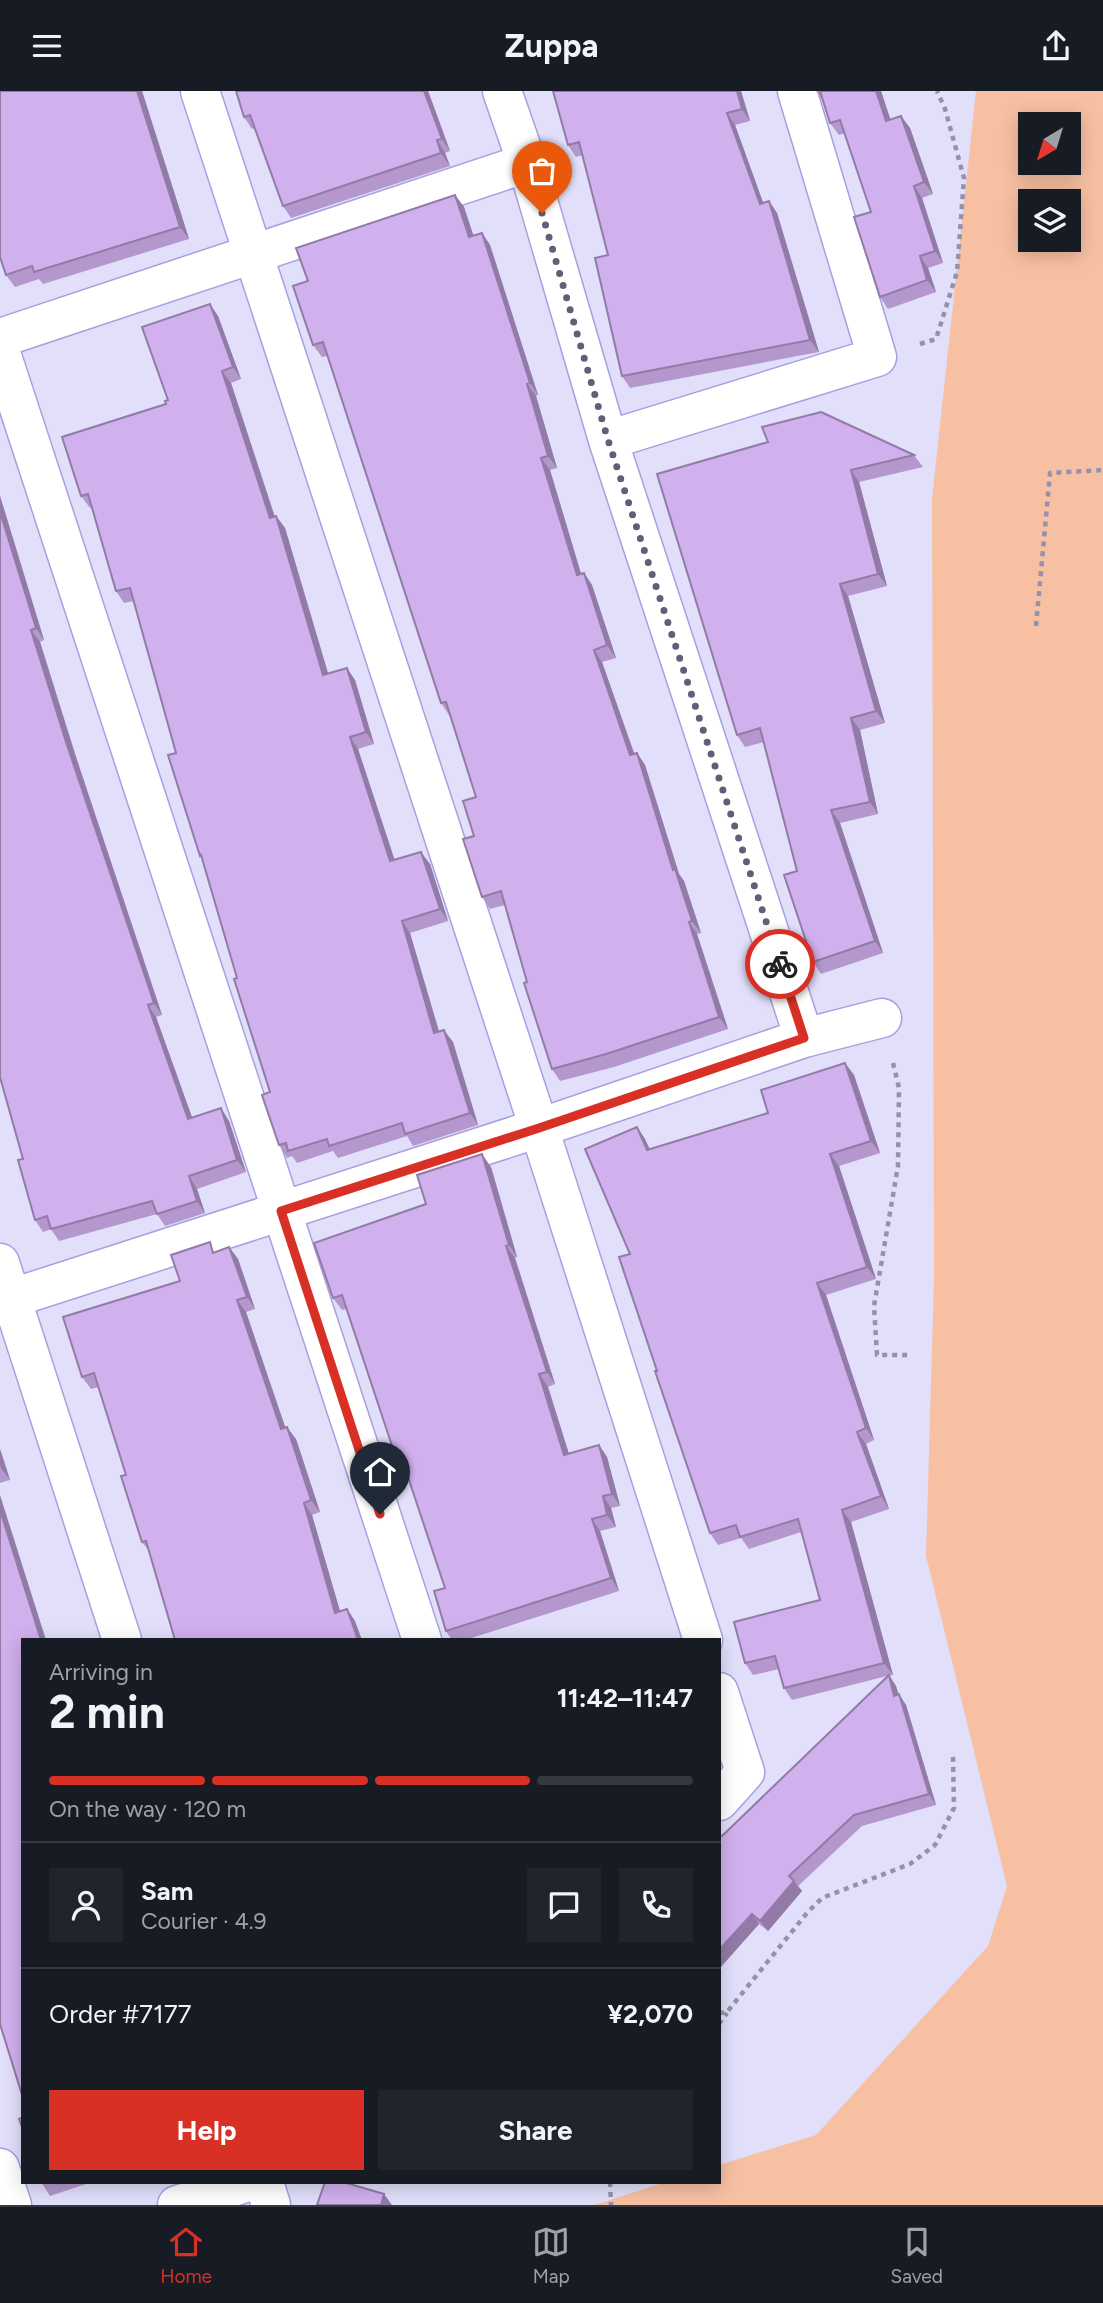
<!DOCTYPE html>
<html lang="en">
<head>
<meta charset="utf-8">
<style>
  :root { --surface:#171b24; --page:#20242c; --text:#f1f3f6; --muted:#9ea1a6; --line:#363941; --accent:#d93025 }
  body { margin:0; font-family:Figtree,sans-serif; background:var(--page); color:var(--text); height:100vh; display:flex; flex-direction:column; font-size:26px; white-space:nowrap }
  * { box-sizing:border-box; margin:0 }
  p { font-size:23px; color:var(--muted) }
  .icon { flex:none; width:38px; height:38px; fill:none; stroke:currentColor; stroke-width:2; stroke-linecap:round; stroke-linejoin:round }
  .map { position:relative; flex:1; overflow:hidden }
  .details { position:absolute; left:21px; top:1547px; width:700px; height:546px; display:flex; flex-direction:column; background:var(--surface); border-radius:0px; box-shadow:0 4px 18px #0003 }
  .details>* { flex:none }
  .needle { width:46px; rotate:218deg }
  .tools { position:absolute; left:1018px; top:21px; display:grid; gap:14px }
  .tools a { display:grid; place-items:center; width:63px; height:63px; border-radius:0px; background:var(--surface); box-shadow:0 4px 18px #0003; font-size:35px }
  .pin { position:absolute; display:grid; place-items:center; width:60px; height:60px; color:#fff; margin:-72px -30px; border-radius:50% 50% 50% 0; rotate:-45deg; box-shadow:0 0 7px #0007 }
  .pin .icon { rotate:45deg }
  .courier { position:absolute; display:grid; place-items:center; width:70px; height:70px; margin:-35px; border:5px solid #d93025; border-radius:50%; background:#fff; color:#222; box-shadow:0 2px 9px #0007 }
  .head em { font-style:normal; font-weight:700 }
  .head div { display:flex; flex-direction:column-reverse }
  .head { display:flex; align-items:center; justify-content:space-between; height:119px; padding:0 28px }
  h1 { font-size:46px; font-weight:700; line-height:52px }
  .bar { display:grid; grid-template-columns:repeat(4,1fr); gap:10px 7px; align-content:center; height:84px; padding:0 28px }
  .bar i { height:9px; border-radius:5px; background:var(--line) }
  .bar .selected { background:var(--accent) }
  .bar p { grid-column:span 4 }
  .line { display:flex; align-items:center; gap:18px; padding:0 28px; border-top:2px solid var(--line) }
  .line div { flex:1 }
  .round { display:grid; place-items:center; flex:none; width:74px; height:74px; border-radius:0px; background:var(--page) }
  .cta { display:flex; gap:14px; margin-top:auto; padding:14px 28px }
  .cta a { flex:1; height:80px; border-radius:0px; background:var(--accent); color:#fff; font-size:28px; font-weight:700; line-height:80px; text-align:center }
  .cta a+a { background:var(--page); color:var(--text) }
  header { display:flex; justify-content:space-between; align-items:center; height:91px; padding:0 28px; background:var(--surface); font-size:32px; font-weight:700 }
  .menu { display:flex; justify-content:space-around; align-items:center; height:98px; border-top:2px solid var(--line); background:var(--surface); font-size:19px; color:var(--muted) }
  .menu a { display:grid; justify-items:center; gap:4px }
  .menu .selected { color:var(--accent) }
  .map>svg:first-child { display:block }
  .green { fill:#f8c0a3; fill-rule:evenodd }
  .lines { fill:none; stroke-linecap:round; stroke-linejoin:round }
  .minor-casing { stroke:#a7a0e0; stroke-width:41 }
  .path { stroke:#9491ac; stroke-width:4.5; stroke-dasharray:5 5; stroke-linecap:butt }
  .minor { stroke:#fff; stroke-width:38 }
  .wall { fill:#b497cd }
  .shaded-wall { fill:#927ba7 }
  .building { fill:#d1b0ee; stroke:#927ba7; stroke-width:2 }
  .done { stroke:#615e77; stroke-width:7; stroke-dasharray:0 12.6 }
  .route { stroke:#d93025; stroke-width:9 }
</style>
</head>
<body>
<header><svg class="icon" aria-label="menu" viewBox="0 0 24 24"><path d="M4 6h16M4 12h16M4 18h16"/></svg>Zuppa<svg class="icon" aria-label="share" viewBox="0 0 24 24"><path d="M12 15V3M7 8l5-5 5 5M5 13v7h14v-7"/></svg></header>
<div class="map">
<svg width="1103" height="2114" viewBox="0 0 1103 2114">
  <rect width="100%" height="100%" fill="#e1dffa"/>
  <!-- green -->
  <path class="green" d="M 976,0 L 1103,0 L 1103,2114 L 594,2114 L 666,2091 L 719,2091 L 719,2074 L 816,2044 L 988,1855 L 1007,1795 L 926,1465 L 934,1187 L 932,408 ZM 1031,33 L 1069,33 L 1069,72 L 1031,72 ZM 1031,110 L 1069,110 L 1069,149 L 1031,149 Z"/>
  <g class="lines">
    <defs>
      <path id="minor" d="M 200,0 L 539,1037 L 703,1549
        M 0,247 L 527,72
        M 0,259 L 422,1549
        M 608,349 L 877,266 L 797,0
        M 804,947 L 882,927
        M 0,1172 L 122,1549
        M 0,1211 L 539,1037 L 804,947 L 608,349 L 527,72 L 502,0
        M 719,1601 L 745,1681 L 719,1710
        M 0,2077 L 12,2114
        M 264,2091 L 271,2114
        M 177,2114 L 248,2091"/>
    </defs>
    <!-- minor casing -->
    <use href="#minor" class="minor-casing"/>
    <!-- path -->
    <path class="path" d="M 920,253 L 936,248 L 957,181 L 964,87 L 945,18 L 937,0
      M 1036,535 L 1050,382 L 1103,379
      M 893,972 L 899,997 L 898,1075 L 874,1215 L 877,1264 L 909,1264
      M 719,1922 L 727,1921 L 807,1822 L 822,1807 L 910,1773 L 935,1754 L 954,1717 L 953,1665
      M 719,1933 L 727,1922
      M 610,2091 L 611,2114"/>
    <!-- minor -->
    <use href="#minor" class="minor"/>
  </g>
  <!-- wall -->
  <path class="wall" d="M 142,0 L 189,148 L 43,193 L 39,188 L 15,196 L 6,184 Z
    M 236,0 L 428,0 L 450,60 L 445,62 L 450,75 L 291,127 L 283,115 L 255,37 L 252,38 L 244,26 Z
    M 741,0 L 750,30 L 735,34 L 763,112 L 769,110 L 777,122 L 819,261 L 630,297 L 622,285 L 608,164 L 583,64 L 576,66 L 568,54 Z
    M 816,0 L 881,0 L 890,29 L 901,25 L 910,37 L 933,103 L 922,107 L 943,172 L 928,177 L 936,201 L 888,218 L 880,206 L 871,121 L 845,42 L 839,44 L 830,32 L 823,10 Z
    M 455,104 L 464,116 L 473,145 L 482,142 L 490,154 L 538,304 L 536,305 L 557,377 L 550,379 L 581,483 L 584,482 L 592,494 L 616,567 L 602,571 L 634,663 L 637,662 L 645,674 L 679,783 L 684,790 L 701,842 L 697,843 L 728,938 L 614,976 L 560,990 L 552,978 L 505,814 L 490,818 L 482,806 L 474,745 L 476,706 L 451,624 L 449,624 L 441,612 L 327,265 L 322,266 L 313,254 L 308,190 Z
    M 218,225 L 241,288 L 231,292 L 275,426 L 276,425 L 285,437 L 328,582 L 355,589 L 374,653 L 358,658 L 394,768 L 430,773 L 448,830 L 410,842 L 439,941 L 453,951 L 478,1034 L 413,1055 L 407,1045 L 338,1067 L 333,1060 L 297,1072 L 292,1065 L 287,1067 L 279,1054 L 270,1001 L 203,769 L 200,765 L 176,662 L 134,510 L 124,512 L 116,500 L 92,416 L 90,417 L 81,405 L 166,313 Z
    M 914,364 L 923,376 L 859,391 L 887,495 L 848,505 L 885,632 L 860,639 L 878,723 L 840,732 L 883,862 L 821,883 L 813,871 L 797,780 L 764,651 L 745,656 L 737,644 L 657,383 Z
    M 0,405 L 44,549 L 40,551 L 75,663 L 162,924 L 156,926 L 192,1027 L 229,1030 L 246,1081 L 197,1098 L 205,1122 L 165,1135 L 157,1123 L 59,1150 L 51,1138 L 43,1141 L 35,1129 L 23,1068 L 0,986 Z
    M 845,972 L 854,984 L 880,1062 L 839,1075 L 876,1188 L 826,1204 L 874,1349 L 866,1353 L 889,1418 L 851,1431 L 893,1584 L 889,1585 L 896,1595 L 898,1603 L 906,1614 L 936,1714 L 862,1735 L 798,1795 L 802,1800 L 768,1840 L 759,1833 L 719,1878 L 719,1743 L 722,1745 L 887,1585 L 792,1609 L 784,1597 L 779,1578 L 753,1584 L 745,1572 L 820,1509 L 801,1441 L 749,1458 L 741,1447 L 718,1454 L 710,1442 L 657,1280 L 630,1163 L 637,1036 L 645,1048 L 650,1058 L 768,1022 Z
    M 491,1076 L 517,1166 L 515,1167 L 555,1293 L 548,1296 L 569,1363 L 599,1354 L 607,1366 L 620,1415 L 611,1417 L 616,1436 L 600,1440 L 619,1500 L 465,1549 L 452,1549 L 446,1540 L 445,1497 L 409,1390 L 400,1379 L 346,1218 L 342,1219 L 333,1207 L 426,1113 Z
    M 229,1156 L 238,1168 L 255,1218 L 246,1221 L 285,1337 L 296,1348 L 320,1421 L 312,1424 L 340,1520 L 347,1518 L 355,1530 L 149,1460 L 142,1451 L 126,1384 L 99,1296 L 91,1298 L 82,1286 L 216,1161 Z
    M 0,1358 L 10,1389 L 0,1392 Z
    M 41,2091 L 92,2091 L 50,2105 Z"/>
  <!-- shaded-wall -->
  <path class="shaded-wall" d="M 137,0 L 142,0 L 189,148 L 180,136 Z
    M 424,0 L 428,0 L 450,60 L 442,48 Z
    M 737,0 L 741,0 L 750,30 L 742,18 Z
    M 876,0 L 881,0 L 895,42 L 886,30 Z
    M 727,22 L 735,34 L 768,125 L 760,113 Z
    M 901,25 L 910,37 L 933,103 L 924,91 Z
    M 437,49 L 445,62 L 450,75 L 441,62 Z
    M 914,95 L 922,107 L 943,172 L 935,160 Z
    M 455,104 L 464,116 L 478,158 L 469,146 Z
    M 769,110 L 777,122 L 819,261 L 810,249 Z
    M 482,142 L 490,154 L 538,304 L 530,292 Z
    M 920,165 L 928,177 L 936,201 L 927,189 Z
    M 210,213 L 218,225 L 241,288 L 233,276 Z
    M 222,280 L 231,292 L 279,439 L 270,427 Z
    M 527,293 L 536,305 L 557,377 L 548,365 Z
    M 541,367 L 550,379 L 585,496 L 577,484 Z
    M 851,379 L 859,391 L 887,495 L 878,483 Z
    M 0,405 L 44,549 L 36,537 L 0,421 Z
    M 276,425 L 285,437 L 332,596 L 323,584 Z
    M 584,482 L 592,494 L 616,567 L 607,554 Z
    M 840,493 L 848,505 L 885,632 L 876,620 Z
    M 31,539 L 40,551 L 75,663 L 162,924 L 154,912 L 66,651 Z
    M 594,559 L 602,571 L 639,676 L 630,664 Z
    M 347,577 L 355,589 L 374,653 L 366,641 Z
    M 851,627 L 860,639 L 878,723 L 870,711 Z
    M 350,646 L 358,658 L 399,782 L 390,770 Z
    M 637,662 L 645,674 L 679,783 L 684,790 L 701,842 L 692,830 L 673,779 Z
    M 831,719 L 840,732 L 883,862 L 875,850 Z
    M 421,761 L 430,773 L 448,830 L 440,818 Z
    M 402,830 L 410,842 L 443,954 L 434,942 Z
    M 689,831 L 697,843 L 728,938 L 719,926 Z
    M 148,914 L 156,926 L 197,1040 L 188,1028 Z
    M 444,939 L 453,951 L 478,1034 L 470,1022 Z
    M 845,972 L 854,984 L 880,1062 L 871,1050 Z
    M 221,1017 L 229,1030 L 246,1081 L 237,1069 Z
    M 637,1036 L 645,1048 L 655,1071 L 647,1059 Z
    M 482,1063 L 491,1076 L 517,1166 L 509,1154 Z
    M 830,1063 L 839,1075 L 876,1188 L 867,1176 Z
    M 189,1085 L 197,1098 L 205,1122 L 197,1110 Z
    M 506,1155 L 515,1167 L 555,1293 L 547,1281 Z
    M 229,1156 L 238,1168 L 255,1218 L 247,1206 Z
    M 817,1192 L 826,1204 L 874,1349 L 866,1337 Z
    M 237,1209 L 246,1221 L 290,1350 L 281,1338 Z
    M 539,1283 L 548,1296 L 573,1376 L 564,1364 Z
    M 287,1336 L 296,1348 L 320,1421 L 311,1409 Z
    M 857,1341 L 866,1353 L 889,1418 L 881,1405 Z
    M 599,1354 L 607,1366 L 620,1415 L 612,1403 Z
    M 0,1358 L 10,1389 L 1,1377 L 0,1373 Z
    M 0,1404 L 46,1549 L 41,1549 L 0,1419 Z
    M 603,1405 L 611,1417 L 616,1436 L 607,1424 Z
    M 304,1412 L 312,1424 L 344,1534 L 335,1522 Z
    M 842,1419 L 851,1431 L 893,1584 L 884,1572 Z
    M 592,1428 L 600,1440 L 619,1500 L 611,1487 Z
    M 347,1518 L 355,1530 L 362,1549 L 358,1549 Z
    M 889,1584 L 896,1595 L 902,1615 L 894,1605 Z
    M 899,1603 L 906,1614 L 936,1714 L 929,1703 Z
    M 794,1790 L 802,1800 L 768,1840 L 760,1830 Z
    M 752,1823 L 759,1833 L 719,1878 L 719,1859 Z
    M 384,2103 L 392,2114 L 381,2114 Z"/>
  <!-- building -->
  <path class="building" d="M 0,0 L 137,0 L 180,136 L 34,181 L 32,175 L 6,184 L 0,166 Z
    M 236,0 L 424,0 L 442,48 L 437,49 L 441,62 L 283,115 L 250,24 L 244,26 Z
    M 553,0 L 737,0 L 742,18 L 727,22 L 760,113 L 769,110 L 810,249 L 622,285 L 595,167 L 608,164 L 579,51 L 568,54 Z
    M 820,0 L 876,0 L 886,30 L 901,25 L 924,91 L 914,95 L 935,160 L 920,165 L 927,189 L 880,206 L 854,126 L 871,121 L 840,29 L 830,32 Z
    M 455,104 L 469,146 L 482,142 L 530,292 L 527,293 L 548,365 L 541,367 L 577,484 L 584,482 L 607,554 L 594,559 L 630,664 L 637,662 L 673,779 L 675,778 L 692,830 L 689,831 L 719,926 L 606,963 L 552,978 L 524,892 L 527,891 L 501,800 L 482,806 L 463,748 L 474,745 L 463,710 L 476,706 L 446,611 L 441,612 L 323,251 L 313,254 L 293,195 L 308,190 L 296,157 Z
    M 210,213 L 233,276 L 222,280 L 270,427 L 276,425 L 323,584 L 347,577 L 366,641 L 350,646 L 390,770 L 421,761 L 440,818 L 402,830 L 434,942 L 444,939 L 470,1022 L 405,1043 L 402,1032 L 329,1055 L 327,1048 L 288,1060 L 286,1052 L 279,1054 L 262,1004 L 270,1001 L 234,888 L 237,887 L 201,764 L 200,765 L 168,664 L 176,662 L 130,497 L 116,500 L 88,403 L 81,405 L 62,346 L 166,313 L 165,310 L 168,309 L 142,236 Z
    M 821,321 L 914,364 L 851,379 L 878,483 L 840,493 L 876,620 L 851,627 L 870,711 L 831,719 L 875,850 L 813,871 L 784,784 L 797,780 L 760,637 L 737,644 L 657,383 L 768,351 L 762,336 Z
    M 0,421 L 36,537 L 31,539 L 66,651 L 154,912 L 148,914 L 188,1028 L 221,1017 L 237,1069 L 189,1085 L 197,1110 L 157,1123 L 152,1110 L 51,1138 L 47,1125 L 35,1129 L 18,1069 L 23,1068 L 0,986 Z
    M 845,972 L 871,1050 L 830,1063 L 867,1176 L 817,1192 L 866,1337 L 857,1341 L 881,1405 L 842,1419 L 884,1572 L 784,1597 L 775,1565 L 745,1572 L 734,1531 L 820,1509 L 798,1428 L 740,1446 L 736,1434 L 710,1442 L 655,1280 L 657,1280 L 619,1166 L 630,1163 L 585,1058 L 637,1036 L 647,1059 L 768,1022 L 761,999 Z
    M 482,1063 L 509,1154 L 506,1155 L 547,1281 L 539,1283 L 564,1364 L 599,1354 L 612,1403 L 603,1405 L 607,1424 L 592,1428 L 611,1487 L 446,1540 L 434,1500 L 445,1497 L 405,1377 L 400,1379 L 342,1204 L 333,1207 L 314,1152 L 426,1113 L 417,1084 Z
    M 210,1151 L 213,1162 L 229,1156 L 247,1206 L 237,1209 L 281,1338 L 287,1336 L 311,1409 L 304,1412 L 335,1522 L 347,1518 L 358,1549 L 175,1549 L 146,1450 L 142,1451 L 121,1385 L 126,1384 L 94,1282 L 82,1286 L 63,1226 L 180,1190 L 171,1164 Z
    M 0,1419 L 41,1549 L 23,1549 L 23,2007 L 0,1933 Z
    M 889,1584 L 894,1605 L 899,1603 L 929,1703 L 854,1724 L 789,1785 L 794,1790 L 760,1830 L 752,1823 L 719,1859 L 719,1743 L 722,1745 Z
    M 23,2026 L 23,2039 L 19,2028 Z
    M 325,2091 L 343,2091 L 384,2103 L 381,2114 L 317,2114 Z"/>
  <g class="lines">
    <!-- done -->
    <path class="done" d="M 542,122 L 608,349 L 780,873"/>
    <!-- route -->
    <path class="route" d="M 380,1423 L 281,1120 L 539,1037 L 804,947 L 780,873"/>
  </g>
</svg>
<div class="tools">
<a><svg class="needle" viewBox="-14 -14 28 28"><path d="M0-13l5 13h-10z" fill="#e53935"/><path d="M0 13l5-13h-10z" fill="#9ea1a6"/></svg></a>
<a><svg class="icon" aria-label="layers" viewBox="0 0 24 24"><path d="M12 4l9 5-9 5-9-5zM3 14l9 5 9-5"/></svg></a>
</div>
<div class="pin" style="left:542px;top:122px;background:#ea580c"><svg class="icon" aria-label="bag" viewBox="0 0 24 24"><path d="M5 8h14l-1 12H6zM9 8a3 3 0 0 1 6 0"/></svg></div>
<div class="pin" style="left:380px;top:1423px;background:#1f2937"><svg class="icon" aria-label="home" viewBox="0 0 24 24"><path d="M3 11l9-7 9 7M6 9v11h12V9"/></svg></div>
<div class="courier" style="left:780px;top:873px"><svg class="icon" aria-label="bike" viewBox="0 0 24 24"><circle cx="6" cy="16" r="4"/><circle cx="18" cy="16" r="4"/><path d="M6 16l4-8h5l3 8M10 8l3 8H6M13 5h3"/></svg></div>
<section class="details">
<div class="head"><div><h1>2 min</h1><p>Arriving in</p></div><em>11:42–11:47</em></div>
<div class="bar"><i class="selected"></i><i class="selected"></i><i class="selected"></i><i></i><p>On the way · 120 m</p></div>
<div class="line" style="height:126px"><a class="round"><svg class="icon" aria-label="person" viewBox="0 0 24 24"><circle cx="12" cy="8" r="4"/><path d="M4 21q1-7 8-7t8 7"/></svg></a><div><b>Sam</b><p>Courier · 4.9</p></div><a class="round"><svg class="icon" aria-label="chat" viewBox="0 0 24 24"><path d="M4 5h16v11H9l-5 4z"/></svg></a><a class="round"><svg class="icon" aria-label="phone" viewBox="0 0 24 24"><path d="M5 4h4l2 5-3 2q2 4 5 5l2-3 5 2v4C11 20 4 13 5 4z"/></svg></a></div>
<div class="line" style="height:91px"><div>Order #7177</div><b>¥2,070</b></div>
<div class="cta"><a>Help</a><a>Share</a></div>
</section>
</div>
<nav class="menu">
<a class="selected"><svg class="icon" aria-label="home" viewBox="0 0 24 24"><path d="M3 11l9-7 9 7M6 9v11h12V9"/></svg>Home</a>
<a><svg class="icon" aria-label="map" viewBox="0 0 24 24"><path d="M3 6l6-2 6 2 6-2v14l-6 2-6-2-6 2zM9 4v14M15 6v14"/></svg>Map</a>
<a><svg class="icon" aria-label="saved" viewBox="0 0 24 24"><path d="M7 4h10v16l-5-4-5 4z"/></svg>Saved</a>
</nav>
</body>
</html>
